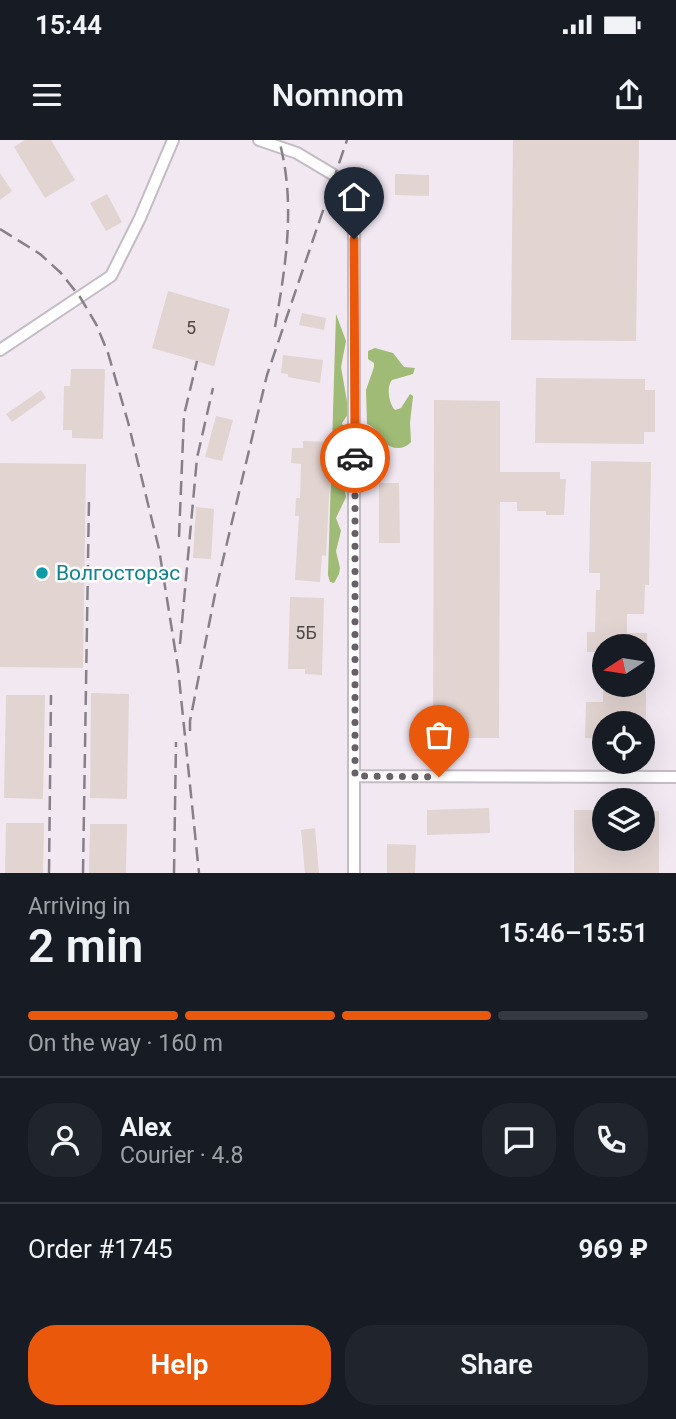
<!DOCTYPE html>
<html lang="en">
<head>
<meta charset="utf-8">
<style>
  :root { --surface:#171b24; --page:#20242c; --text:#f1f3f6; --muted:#9ea1a6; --line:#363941; --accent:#ea580c }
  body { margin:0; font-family:Roboto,sans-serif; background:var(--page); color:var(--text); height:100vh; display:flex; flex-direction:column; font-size:26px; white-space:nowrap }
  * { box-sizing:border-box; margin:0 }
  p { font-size:23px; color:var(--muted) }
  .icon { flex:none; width:38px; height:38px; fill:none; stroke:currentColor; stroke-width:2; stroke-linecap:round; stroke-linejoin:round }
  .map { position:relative; height:733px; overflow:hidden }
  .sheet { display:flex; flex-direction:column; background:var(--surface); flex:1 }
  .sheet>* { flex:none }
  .needle { width:46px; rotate:258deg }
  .controls { position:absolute; left:592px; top:494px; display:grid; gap:14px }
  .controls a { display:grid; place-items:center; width:63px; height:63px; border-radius:50%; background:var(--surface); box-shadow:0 7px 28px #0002; font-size:35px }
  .pin { position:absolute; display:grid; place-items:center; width:60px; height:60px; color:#fff; margin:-72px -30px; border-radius:50% 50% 50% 0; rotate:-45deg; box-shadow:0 0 7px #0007 }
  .pin .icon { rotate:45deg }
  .courier { position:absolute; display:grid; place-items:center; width:70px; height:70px; margin:-35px; border:5px solid #ea580c; border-radius:50%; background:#fff; color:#222; box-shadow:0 2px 9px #0007 }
  .summary em { font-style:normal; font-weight:600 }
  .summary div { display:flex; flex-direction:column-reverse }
  .summary { display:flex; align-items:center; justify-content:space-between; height:119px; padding:0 28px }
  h1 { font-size:46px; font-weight:600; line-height:52px }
  .bar { display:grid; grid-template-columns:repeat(4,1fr); gap:10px 7px; align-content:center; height:84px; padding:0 28px }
  .bar i { height:9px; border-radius:5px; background:var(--line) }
  .bar .active { background:var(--accent) }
  .bar p { grid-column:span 4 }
  .line { display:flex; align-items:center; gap:18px; padding:0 28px; border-top:2px solid var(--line) }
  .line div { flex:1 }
  .round { display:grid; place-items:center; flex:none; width:74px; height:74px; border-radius:28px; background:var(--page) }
  .button { display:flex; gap:14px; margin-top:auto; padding:14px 28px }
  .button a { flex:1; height:80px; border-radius:28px; background:var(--accent); color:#fff; font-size:28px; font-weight:600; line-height:80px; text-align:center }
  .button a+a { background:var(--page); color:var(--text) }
  .status { display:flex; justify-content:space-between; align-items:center; height:49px; padding:0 35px; background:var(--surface); direction:ltr }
  .status svg { height:19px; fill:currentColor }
  header { display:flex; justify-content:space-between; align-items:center; height:91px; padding:0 28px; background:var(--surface); font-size:32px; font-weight:600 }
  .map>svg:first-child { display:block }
  .forest { fill:#9fbb75 }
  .building { fill:#e2d4d1 }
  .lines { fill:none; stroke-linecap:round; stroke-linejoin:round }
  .street-casing { stroke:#c4bbc4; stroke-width:14 }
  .street { stroke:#fff; stroke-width:10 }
  .rail { stroke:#878087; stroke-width:2.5; stroke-dasharray:14 7; stroke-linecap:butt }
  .done { stroke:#676167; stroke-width:7; stroke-dasharray:0 12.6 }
  .route { stroke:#ea580c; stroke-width:9 }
  .culture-dot { fill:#0f9aa8; stroke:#fff; stroke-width:2.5 }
  .labels { text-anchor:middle; stroke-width:5; stroke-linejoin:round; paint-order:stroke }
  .number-label { font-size:18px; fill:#4e4749 }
  .culture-label { font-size:21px; fill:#0d838f; stroke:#fff; text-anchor:start }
</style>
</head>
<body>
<div class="status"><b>15:44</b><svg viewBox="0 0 49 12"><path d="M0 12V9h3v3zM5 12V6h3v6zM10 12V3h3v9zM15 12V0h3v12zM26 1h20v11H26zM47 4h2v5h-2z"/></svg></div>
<header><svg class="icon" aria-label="menu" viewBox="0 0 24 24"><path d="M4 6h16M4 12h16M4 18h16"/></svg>Nomnom<svg class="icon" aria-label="share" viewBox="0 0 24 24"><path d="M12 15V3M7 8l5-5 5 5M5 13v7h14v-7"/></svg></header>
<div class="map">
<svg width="676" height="733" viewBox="0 0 676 733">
  <rect width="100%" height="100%" fill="#f2e8f2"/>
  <!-- forest -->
  <path class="forest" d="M 336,174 L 346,201 L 341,227 L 349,273 L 342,283 L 349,302 L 349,312 L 342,310 L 338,315 L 346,357 L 336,378 L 341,391 L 336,411 L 340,428 L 339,434 L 334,443 L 330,442 L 328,435 Z
    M 375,208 L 393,213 L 404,227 L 415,228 L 413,234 L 392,240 C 386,247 389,264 395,270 L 401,268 L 410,254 L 413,256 L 410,283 L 411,302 C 404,310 392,310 384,302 C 381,299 380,294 377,291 C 376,289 368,284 367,284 L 366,250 L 374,227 L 374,223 L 368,219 L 368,211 Z"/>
  <!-- building -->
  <path class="building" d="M 25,0 L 51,0 L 75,40 L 45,58 L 14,7 Z
    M 513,0 L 639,0 L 636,201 L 511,200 Z
    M 0,33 L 12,51 L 0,60 Z
    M 395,34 L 429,35 L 429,56 L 395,55 Z
    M 107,54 L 122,82 L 106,91 L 90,63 Z
    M 168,151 L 230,169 L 214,226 L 152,208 Z
    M 302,173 L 326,178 L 324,190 L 299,185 Z
    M 283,215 L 323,220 L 320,243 L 288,237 L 288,234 L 281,233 Z
    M 71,229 L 105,229 L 103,299 L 72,298 L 72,290 L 63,290 L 64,246 L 70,246 Z
    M 536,238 L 645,239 L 645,250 L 655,250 L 655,292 L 644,292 L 644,304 L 535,303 Z
    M 41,250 L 46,258 L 12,282 L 6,274 Z
    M 434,260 L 500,261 L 500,332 L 560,332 L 560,339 L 566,339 L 564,375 L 546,375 L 546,371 L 517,371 L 517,362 L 500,362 L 499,598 L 433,598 Z
    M 216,276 L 233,280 L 222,321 L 205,317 Z
    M 303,301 L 332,302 L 326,416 L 322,415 L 320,442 L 295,440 L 299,376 L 295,376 L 296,358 L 300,358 L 301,324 L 291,323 L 292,308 L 303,308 Z
    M 591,321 L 651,322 L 649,445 L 645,445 L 644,474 L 627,474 L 627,493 L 647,493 L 647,506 L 604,506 L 604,512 L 587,512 L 587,492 L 595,492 L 596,450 L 600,450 L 600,433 L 589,433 Z
    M 0,323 L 86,324 L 83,528 L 0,527 Z
    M 379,343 L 399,343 L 400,403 L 379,403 Z
    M 196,367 L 214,369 L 211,419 L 193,418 Z
    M 290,457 L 324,458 L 322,535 L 305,534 L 305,529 L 288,529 Z
    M 603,544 L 646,544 L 646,583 L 604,583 L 604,599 L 585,598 L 586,562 L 603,562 Z
    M 91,553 L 129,554 L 127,659 L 90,658 Z
    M 6,555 L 45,555 L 43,659 L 4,658 Z
    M 489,668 L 490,693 L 427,695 L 427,670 Z
    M 574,670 L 604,670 L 604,698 L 642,698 L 642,671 L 659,671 L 659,733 L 574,733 Z
    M 6,683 L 44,683 L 43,733 L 5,733 Z
    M 90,684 L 127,684 L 126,733 L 89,733 Z
    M 315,688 L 319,733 L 305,733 L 301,690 Z
    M 387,704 L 416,705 L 415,733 L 387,733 Z"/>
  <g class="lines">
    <defs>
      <path id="street" d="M 259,0 L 297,13 L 354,47 L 354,733
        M 0,210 L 111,136 L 140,78 L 173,0
        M 355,636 L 676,637"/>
    </defs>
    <!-- street casing -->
    <use href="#street" class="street-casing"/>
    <!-- street -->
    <use href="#street" class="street"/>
    <!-- rail -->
    <path class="rail" d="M 0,89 L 40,114 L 61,133 L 80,157 L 96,184 L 108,213 L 128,282 L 159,409 L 178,528 L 199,733
      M 275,187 C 286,125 296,62 279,0
      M 179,397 L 184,275 L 197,221
      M 180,504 L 197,318 L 213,248
      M 190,591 L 190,581 L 216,449 L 267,235 L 347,0
      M 49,733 L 51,555
      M 83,733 L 89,359
      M 174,733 L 176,602"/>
  </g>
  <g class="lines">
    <!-- done -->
    <path class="done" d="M 355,318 L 355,636 L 439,637"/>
    <!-- route -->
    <path class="route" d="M 354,99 L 355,318"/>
  </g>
  <!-- markers -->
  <circle class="culture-dot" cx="42" cy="433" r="7"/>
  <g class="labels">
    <!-- number labels -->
    <g class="number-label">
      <text x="191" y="194">5</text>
      <text x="306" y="499">5Б</text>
    </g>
    <!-- culture labels -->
    <g class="culture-label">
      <text x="56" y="440">Волгосторэс</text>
    </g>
  </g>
</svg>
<div class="controls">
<a><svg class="needle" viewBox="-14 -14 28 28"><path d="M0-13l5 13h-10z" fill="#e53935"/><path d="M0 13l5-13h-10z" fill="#9ea1a6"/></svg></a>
<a><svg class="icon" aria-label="locate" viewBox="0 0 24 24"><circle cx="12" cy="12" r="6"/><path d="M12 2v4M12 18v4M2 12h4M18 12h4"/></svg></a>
<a><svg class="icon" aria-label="layers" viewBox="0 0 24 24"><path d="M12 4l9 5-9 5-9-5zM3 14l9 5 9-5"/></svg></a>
</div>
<div class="pin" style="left:439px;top:637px;background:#ea580c"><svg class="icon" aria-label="bag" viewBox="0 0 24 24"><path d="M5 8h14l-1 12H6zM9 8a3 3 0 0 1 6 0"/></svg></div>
<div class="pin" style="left:354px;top:99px;background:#1f2937"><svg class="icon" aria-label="home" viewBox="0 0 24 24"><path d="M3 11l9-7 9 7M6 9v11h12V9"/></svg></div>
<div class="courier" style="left:355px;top:318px"><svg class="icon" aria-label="car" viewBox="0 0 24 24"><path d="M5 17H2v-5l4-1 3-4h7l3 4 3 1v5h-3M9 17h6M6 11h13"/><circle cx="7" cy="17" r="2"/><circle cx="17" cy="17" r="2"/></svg></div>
</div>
<section class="sheet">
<div class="summary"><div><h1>2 min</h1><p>Arriving in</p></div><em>15:46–15:51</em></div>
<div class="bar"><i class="active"></i><i class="active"></i><i class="active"></i><i></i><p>On the way · 160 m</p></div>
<div class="line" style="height:126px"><a class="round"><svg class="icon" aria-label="person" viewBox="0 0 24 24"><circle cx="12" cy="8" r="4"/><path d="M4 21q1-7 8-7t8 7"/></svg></a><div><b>Alex</b><p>Courier · 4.8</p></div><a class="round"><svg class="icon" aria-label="chat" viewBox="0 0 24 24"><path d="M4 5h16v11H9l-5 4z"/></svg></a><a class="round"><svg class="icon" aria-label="phone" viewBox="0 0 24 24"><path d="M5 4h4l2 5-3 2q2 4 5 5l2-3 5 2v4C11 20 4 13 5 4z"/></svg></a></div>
<div class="line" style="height:91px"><div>Order #1745</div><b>969 ₽</b></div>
<div class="button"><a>Help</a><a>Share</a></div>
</section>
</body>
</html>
